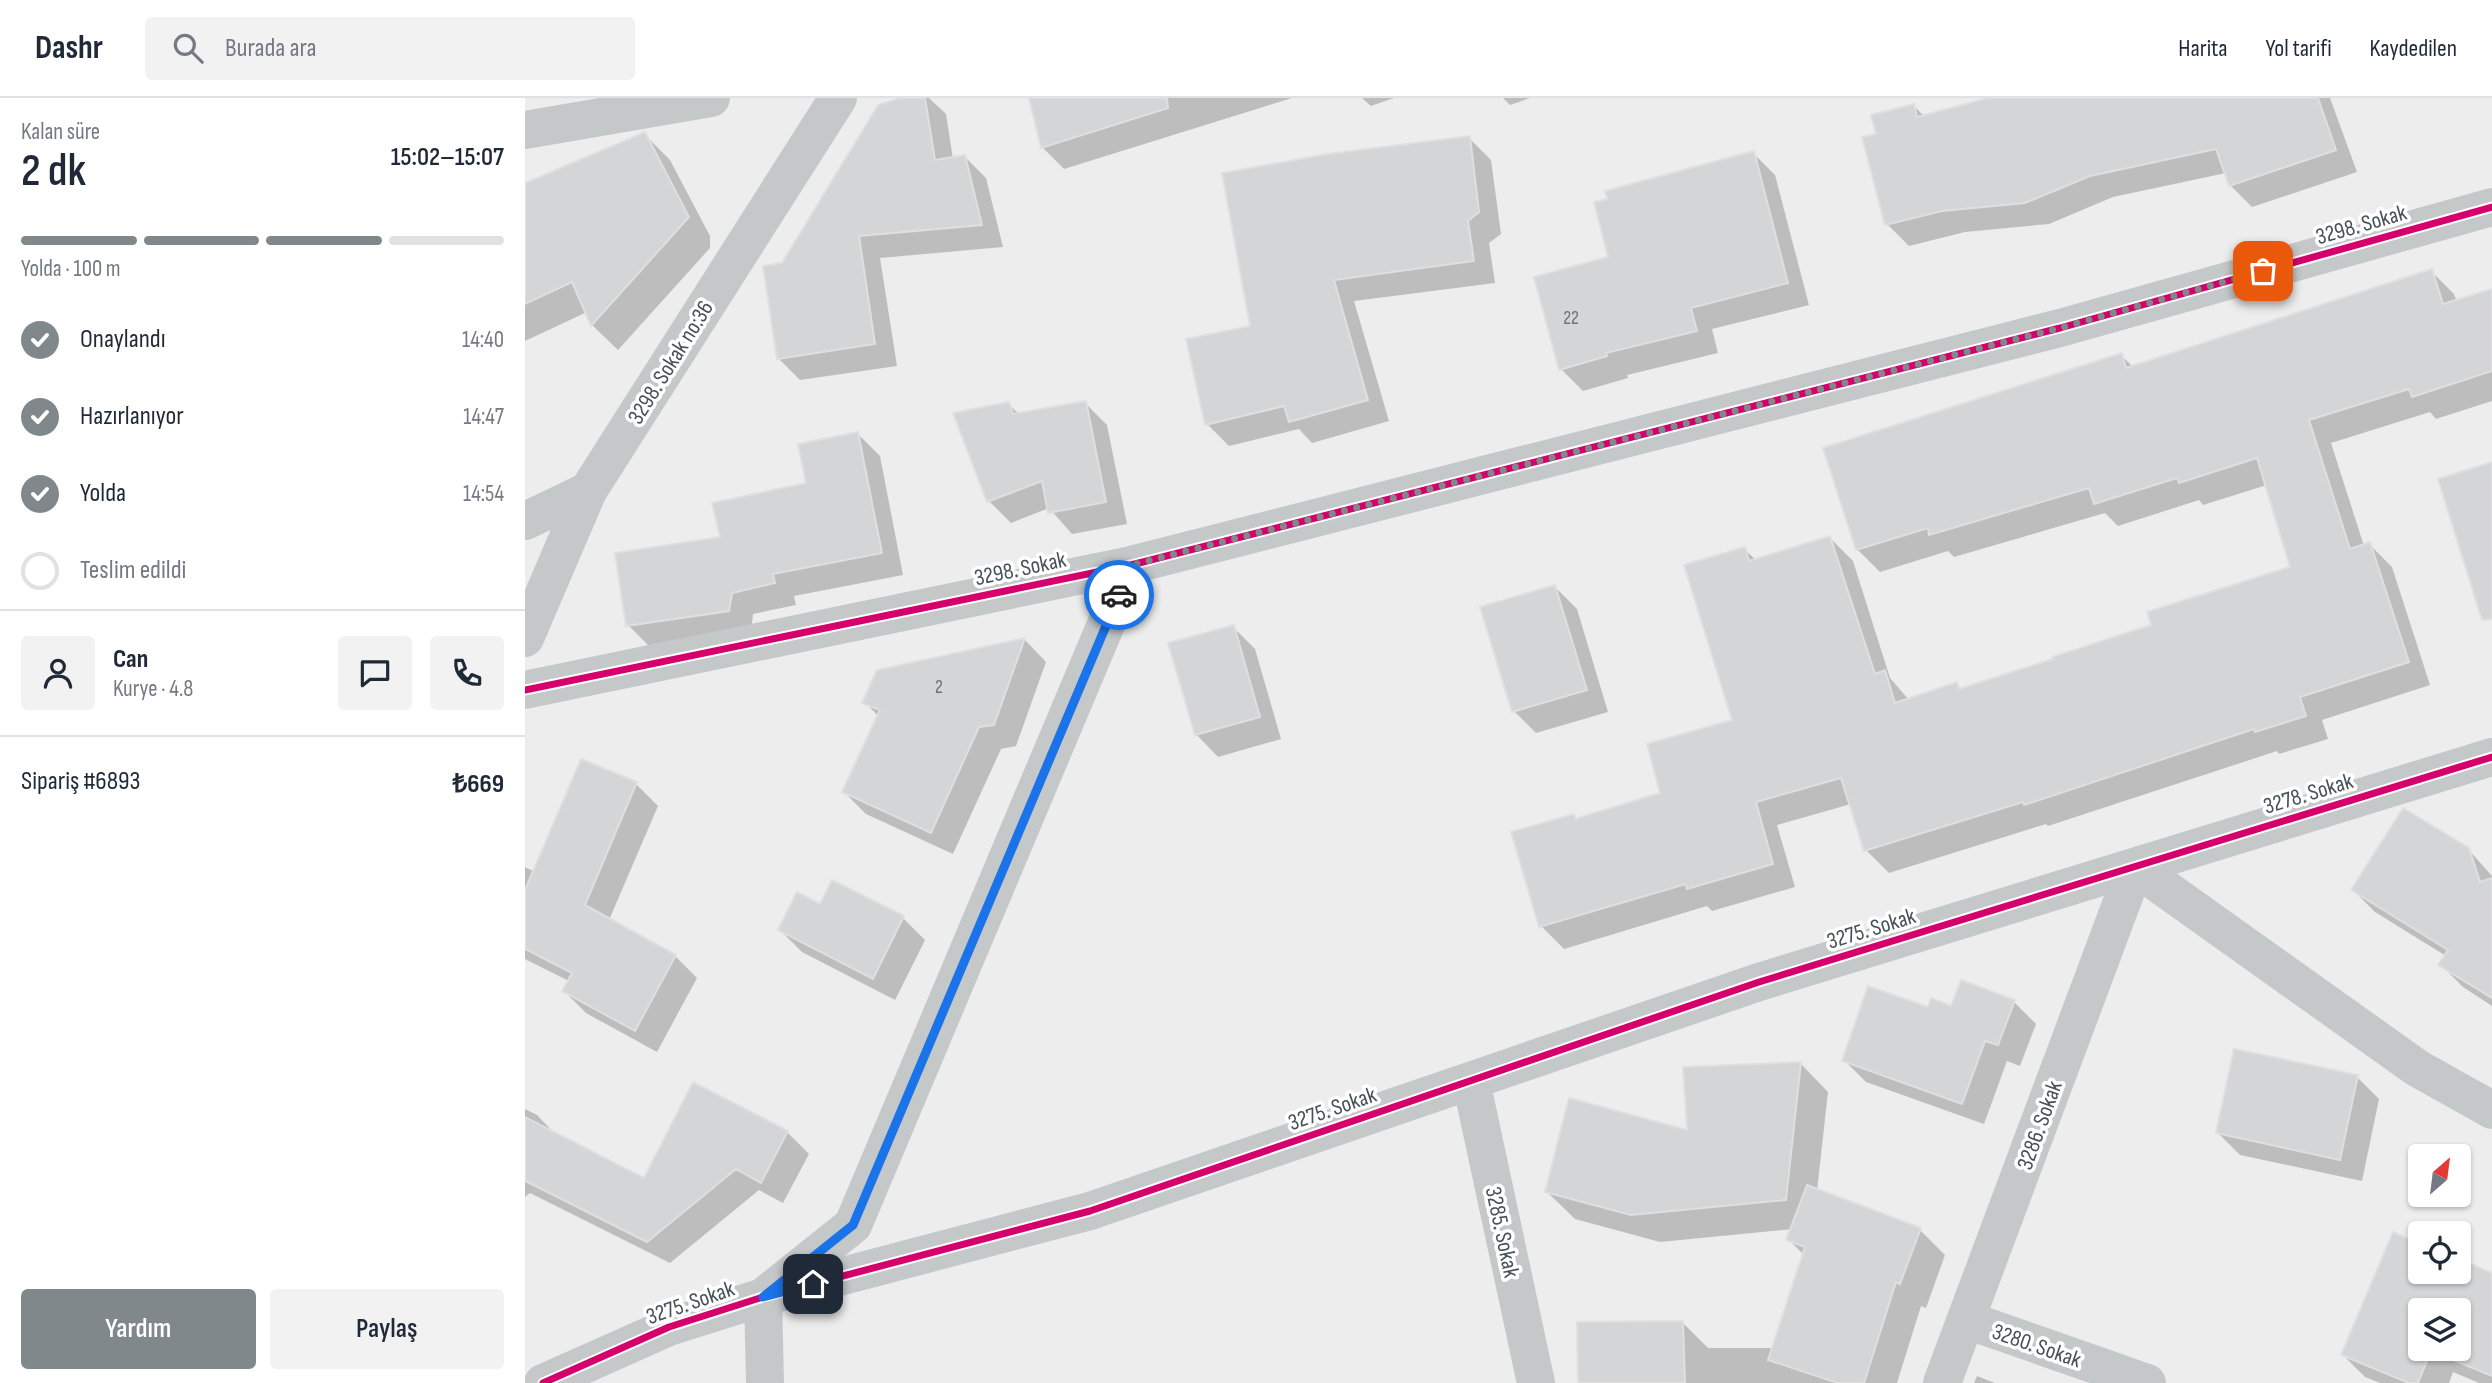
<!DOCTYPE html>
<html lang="tr">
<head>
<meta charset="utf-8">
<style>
  :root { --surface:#fff; --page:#f2f2f3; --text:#1f2937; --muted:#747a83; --line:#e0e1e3; --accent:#81888c }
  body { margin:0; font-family:"Sofia Sans Condensed",sans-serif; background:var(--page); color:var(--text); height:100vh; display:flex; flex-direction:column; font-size:26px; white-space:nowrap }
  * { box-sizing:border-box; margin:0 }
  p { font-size:23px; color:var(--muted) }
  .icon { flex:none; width:38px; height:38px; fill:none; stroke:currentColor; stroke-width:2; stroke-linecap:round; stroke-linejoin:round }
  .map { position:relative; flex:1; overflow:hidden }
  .panel { display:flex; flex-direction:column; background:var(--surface); width:525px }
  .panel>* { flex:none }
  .needle { width:46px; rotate:28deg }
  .fabs { position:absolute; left:1883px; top:1046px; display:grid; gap:14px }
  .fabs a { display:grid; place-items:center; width:63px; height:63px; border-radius:7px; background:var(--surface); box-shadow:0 2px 5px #0004; font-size:35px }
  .pin { position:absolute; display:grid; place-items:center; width:60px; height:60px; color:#fff; margin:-30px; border-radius:14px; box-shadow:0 4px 10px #0006 }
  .courier { position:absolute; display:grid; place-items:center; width:70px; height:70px; margin:-35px; border:5px solid #1a73e8; border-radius:50%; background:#fff; color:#222; box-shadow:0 2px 9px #0007 }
  .head em { font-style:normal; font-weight:600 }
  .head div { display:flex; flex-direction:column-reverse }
  .head { display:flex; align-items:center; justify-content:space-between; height:119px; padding:0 21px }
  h1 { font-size:46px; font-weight:600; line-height:52px }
  .bar { display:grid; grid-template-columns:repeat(4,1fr); gap:10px 7px; align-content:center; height:84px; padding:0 21px }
  .bar i { height:9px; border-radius:5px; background:var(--line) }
  .bar .active { background:var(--accent) }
  .bar p { grid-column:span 4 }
  .line { display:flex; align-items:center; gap:18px; padding:0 21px; border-top:2px solid var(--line) }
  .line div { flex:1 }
  .round { display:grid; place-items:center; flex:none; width:74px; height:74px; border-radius:7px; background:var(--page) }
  ol { padding:0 21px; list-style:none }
  li { display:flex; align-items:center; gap:21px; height:77px }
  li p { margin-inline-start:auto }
  li .icon { padding:7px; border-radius:50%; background:var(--accent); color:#fff; stroke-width:4 }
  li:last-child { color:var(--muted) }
  li i { width:38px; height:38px; border:4px solid var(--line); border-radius:50% }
  .button { display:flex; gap:14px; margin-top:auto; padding:14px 21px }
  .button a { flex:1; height:80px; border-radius:7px; background:var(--accent); color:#fff; font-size:28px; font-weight:600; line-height:80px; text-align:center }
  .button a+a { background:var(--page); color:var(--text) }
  header { display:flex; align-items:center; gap:42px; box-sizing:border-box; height:98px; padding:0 35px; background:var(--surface); border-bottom:2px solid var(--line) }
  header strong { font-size:33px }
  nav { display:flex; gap:38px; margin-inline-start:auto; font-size:24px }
  .search { width:490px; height:63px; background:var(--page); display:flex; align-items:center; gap:18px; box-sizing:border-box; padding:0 24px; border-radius:7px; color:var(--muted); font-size:26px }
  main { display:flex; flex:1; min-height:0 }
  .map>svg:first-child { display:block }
  .shadow { fill:#0003; fill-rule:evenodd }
  .building { fill:#d4d5d6; stroke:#dfdfe0; stroke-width:2; fill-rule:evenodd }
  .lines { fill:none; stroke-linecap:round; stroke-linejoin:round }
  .street { stroke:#c5c8c9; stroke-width:38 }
  .cycleway-casing { stroke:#fff; stroke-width:11 }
  .cycleway { stroke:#d6006c; stroke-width:7 }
  .done { stroke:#81888c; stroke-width:7; stroke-dasharray:0 12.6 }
  .route { stroke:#1a73e8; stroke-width:9 }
  .labels { text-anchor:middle; stroke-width:7; stroke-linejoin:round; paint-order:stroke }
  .number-label { font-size:19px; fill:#6b7379 }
  .street-label { font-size:23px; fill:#465158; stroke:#fff }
</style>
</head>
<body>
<header>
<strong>Dashr</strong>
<div class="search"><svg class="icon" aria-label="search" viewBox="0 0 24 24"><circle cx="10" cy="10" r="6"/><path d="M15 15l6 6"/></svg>Burada ara</div>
<nav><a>Harita</a><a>Yol tarifi</a><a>Kaydedilen</a></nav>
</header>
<main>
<section class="panel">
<div class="head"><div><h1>2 dk</h1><p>Kalan süre</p></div><em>15:02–15:07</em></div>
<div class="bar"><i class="active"></i><i class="active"></i><i class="active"></i><i></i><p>Yolda · 100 m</p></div>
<ol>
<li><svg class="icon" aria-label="check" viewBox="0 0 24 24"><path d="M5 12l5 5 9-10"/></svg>Onaylandı<p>14:40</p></li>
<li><svg class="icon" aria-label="check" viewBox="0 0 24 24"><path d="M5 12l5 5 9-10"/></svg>Hazırlanıyor<p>14:47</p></li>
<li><svg class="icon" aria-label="check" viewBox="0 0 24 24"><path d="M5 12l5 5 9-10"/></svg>Yolda<p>14:54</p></li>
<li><i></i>Teslim edildi</li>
</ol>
<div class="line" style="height:126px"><a class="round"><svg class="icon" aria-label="person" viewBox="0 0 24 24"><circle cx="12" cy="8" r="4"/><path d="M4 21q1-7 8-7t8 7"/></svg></a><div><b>Can</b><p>Kurye · 4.8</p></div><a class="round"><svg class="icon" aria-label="chat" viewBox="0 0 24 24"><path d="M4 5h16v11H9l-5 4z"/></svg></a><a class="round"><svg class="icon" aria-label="phone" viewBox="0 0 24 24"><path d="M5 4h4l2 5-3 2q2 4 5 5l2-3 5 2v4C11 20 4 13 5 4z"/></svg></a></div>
<div class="line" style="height:91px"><div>Sipariş #6893</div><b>₺669</b></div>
<div class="button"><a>Yardım</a><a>Paylaş</a></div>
</section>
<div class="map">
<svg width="1967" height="1285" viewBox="0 0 1967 1285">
  <rect width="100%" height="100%" fill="#eeeded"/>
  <!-- shadow -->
  <path class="shadow" d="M 381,0 L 404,0 L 421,16 L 428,61 L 439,58 L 461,80 L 478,149 L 355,160 L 372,268 L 275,282 L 253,260 L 258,166 Z
    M 506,0 L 767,0 L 539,71 L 517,49 Z
    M 837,0 L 869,0 L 846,8 Z
    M 978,0 L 1005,0 L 985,7 Z
    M 1489,0 L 1805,0 L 1832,74 L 1727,109 L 1705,87 L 1701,75 L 1588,99 L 1524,126 L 1440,134 L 1384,148 L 1362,126 L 1353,37 L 1389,8 L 1400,19 Z
    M 119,36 L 145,62 L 185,138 L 185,150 L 93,252 L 67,227 L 62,214 L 0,243 L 0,87 Z
    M 944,40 L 966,62 L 976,136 L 964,145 L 970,185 L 829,203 L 864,323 L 787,345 L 774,331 L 704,348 L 682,326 L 727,229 Z
    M 1228,55 L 1250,77 L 1284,207 L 1187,231 L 1193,255 L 1102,277 L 1103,280 L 1058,293 L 1036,271 L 1085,161 Z
    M 1906,173 L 1929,196 L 1932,204 L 1967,193 L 1967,303 L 1911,321 L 1905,314 L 1806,345 L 1839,448 L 1844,446 L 1867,469 L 1905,587 L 1797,622 L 1803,641 L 1754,656 L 1752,653 L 1523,728 L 1521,726 L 1364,775 L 1341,752 L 1326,706 L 1252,727 L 1270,789 L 1187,813 L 1182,808 L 1039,851 L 1016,828 L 1048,718 L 1053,722 L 1138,696 L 1209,623 L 1219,451 L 1232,463 L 1305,440 L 1328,463 L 1365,580 L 1384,602 L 1432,586 L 1437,592 L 1628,528 L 1767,470 L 1742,387 L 1678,407 L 1674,402 L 1593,428 L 1580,415 L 1429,459 L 1423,453 L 1355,474 L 1332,451 L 1596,257 L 1608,269 Z
    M 560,305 L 582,327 L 602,426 L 547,436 L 524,410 L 486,425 L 464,403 L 483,306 L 494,316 Z
    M 333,336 L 355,358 L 378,477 L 269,498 L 271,507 L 228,516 L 226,535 L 125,549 L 103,527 L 197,441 L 283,386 Z
    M 1030,489 L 1052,511 L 1083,614 L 1011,635 L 989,613 Z
    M 708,529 L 730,551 L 756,641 L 693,659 L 671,636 Z
    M 500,542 L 521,564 L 491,648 L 476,651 L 428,756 L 341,716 L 319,694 L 354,619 L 340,604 L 353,573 Z
    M 111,686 L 133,708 L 84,822 L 150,858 L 172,880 L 132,954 L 61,915 L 39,893 L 44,883 L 0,861 L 0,769 L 10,774 Z
    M 1943,751 L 1967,778 L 1967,908 L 1938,889 L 1916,867 L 1921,858 L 1850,814 L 1828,792 Z
    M 308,784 L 378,820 L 400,842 L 370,902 L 277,854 L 255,832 L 296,808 Z
    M 1489,904 L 1511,926 L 1495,968 L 1482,963 L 1459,1026 L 1341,984 L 1319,962 L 1427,910 Z
    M 1276,966 L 1303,994 L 1292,1093 L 1395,1132 L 1420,1157 L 1401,1210 L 1396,1208 L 1372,1285 L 1055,1285 L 1158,1225 L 1183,1250 L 1249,1250 L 1279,1157 L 1264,1142 L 1268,1131 L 1135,1144 L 1050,1121 L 1022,1094 L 1163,1034 Z
    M 1832,979 L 1854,1001 L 1837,1083 L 1715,1057 L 1693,1035 Z
    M 0,1011 L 12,1017 L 32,1038 L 119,1082 L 262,1034 L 284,1056 L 258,1105 L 234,1092 L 145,1165 L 5,1095 L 0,1099 Z
    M 1869,1137 L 1895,1148 L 1895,1174 L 1934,1174 L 1934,1163 L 1967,1177 L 1967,1285 L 1954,1285 L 1928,1274 L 1924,1285 L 1855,1285 L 1840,1279 L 1818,1257 ZM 1895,1213 L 1934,1213 L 1934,1251 L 1895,1251 Z
    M 1452,1278 L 1470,1285 L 1449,1285 Z"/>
  <!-- building -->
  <path class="building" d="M 375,0 L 400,0 L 410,62 L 440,57 L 457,127 L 334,138 L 350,246 L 252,261 L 238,168 L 257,165 L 353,7 Z
    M 504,0 L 642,0 L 643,10 L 516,50 Z
    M 1463,0 L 1793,0 L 1811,52 L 1704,88 L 1691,51 L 1565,78 L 1500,105 L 1417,113 L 1360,127 L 1337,39 L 1351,36 L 1346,17 L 1389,6 L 1392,19 Z
    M 120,34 L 164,119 L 66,228 L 47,184 L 0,206 L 0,85 Z
    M 945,38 L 954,114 L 943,123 L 949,163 L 809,182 L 843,302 L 764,324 L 759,308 L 680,327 L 661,241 L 725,228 L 697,75 L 803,56 Z
    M 1229,53 L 1263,185 L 1166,210 L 1172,233 L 1081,255 L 1082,258 L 1034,272 L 1009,179 L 1083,159 L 1069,104 L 1082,101 L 1080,93 Z
    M 1907,171 L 1918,206 L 1967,191 L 1967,273 L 1887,299 L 1884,291 L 1784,322 L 1825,451 L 1845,444 L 1884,564 L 1775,599 L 1781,618 L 1730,634 L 1729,631 L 1499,707 L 1498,704 L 1339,753 L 1316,680 L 1231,704 L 1248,766 L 1162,791 L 1161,786 L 1014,829 L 986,734 L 1049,716 L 1050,721 L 1135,695 L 1122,646 L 1207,622 L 1159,467 L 1220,449 L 1224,463 L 1305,438 L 1350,576 L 1360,572 L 1370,605 L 1432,584 L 1434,591 L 1528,561 L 1527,559 L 1626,527 L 1622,514 L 1765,469 L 1732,360 L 1654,385 L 1652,380 L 1569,406 L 1564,390 L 1404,437 L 1403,430 L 1331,452 L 1298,350 L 1597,255 L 1601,270 Z
    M 561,303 L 581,404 L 523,415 L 517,383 L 462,404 L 428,315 L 484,304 L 488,316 Z
    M 333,334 L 357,455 L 248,476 L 250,485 L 207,495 L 204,513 L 101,528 L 90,455 L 195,439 L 187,405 L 281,385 L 273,346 Z
    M 1967,364 L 1967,521 L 1957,522 L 1913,381 Z
    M 1030,487 L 1062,592 L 987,614 L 955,509 Z
    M 709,527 L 735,619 L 670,637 L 643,545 Z
    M 500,540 L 469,627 L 454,629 L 406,735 L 317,694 L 355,612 L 337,605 L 352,572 Z
    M 56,661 L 112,684 L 60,807 L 151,857 L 110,933 L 37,893 L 47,875 L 0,851 L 0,792 Z
    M 1878,710 L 1944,750 L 1955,784 L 1967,780 L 1967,900 L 1913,867 L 1923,852 L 1826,792 Z
    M 307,782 L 379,818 L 348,881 L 253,832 L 272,794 L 295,806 Z
    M 1436,882 L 1490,902 L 1473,947 L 1460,943 L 1437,1006 L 1317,963 L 1343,888 L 1403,909 L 1406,900 L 1426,908 Z
    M 1709,951 L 1833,977 L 1815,1062 L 1691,1035 Z
    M 1276,964 L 1261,1102 L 1106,1117 L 1020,1094 L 1044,1000 L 1162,1032 L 1158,969 Z
    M 168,984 L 263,1033 L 236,1085 L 211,1071 L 122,1144 L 0,1083 L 0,1019 L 119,1080 Z
    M 1282,1087 L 1396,1130 L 1375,1186 L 1371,1184 L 1339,1285 L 1313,1285 L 1243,1262 L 1280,1149 L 1261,1142 Z
    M 1868,1134 L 1895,1146 L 1895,1174 L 1934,1174 L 1934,1161 L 1967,1175 L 1967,1278 L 1906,1253 L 1893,1285 L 1884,1285 L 1816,1257 ZM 1895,1213 L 1934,1213 L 1934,1251 L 1895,1251 Z
    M 1158,1223 L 1160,1285 L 1053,1285 L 1052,1224 Z"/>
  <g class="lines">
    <!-- street -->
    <path class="street" d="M 0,32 L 186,0
      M 0,423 L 63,393
      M 0,540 L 63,393 L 313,0
      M 0,592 L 606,467 L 1535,230 L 1967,109
      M 1610,769 L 1892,970 L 1967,1012
      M 946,983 L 1011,1285
      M 1442,1222 L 1622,1285
      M 18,1285 L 144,1229 L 238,1199 L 565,1113 L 1234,884 L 1967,659
      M 240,1285 L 238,1199 L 328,1127 L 606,467
      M 1417,1285 L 1610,769"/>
    <defs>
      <path id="cycleway" d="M 0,592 L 606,467 L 1535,230 L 1967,109
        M 18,1285 L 144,1229 L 238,1199 L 565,1113 L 1234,884 L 1967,659"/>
    </defs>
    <!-- cycleway casing -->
    <use href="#cycleway" class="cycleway-casing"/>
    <!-- cycleway -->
    <use href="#cycleway" class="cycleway"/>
  </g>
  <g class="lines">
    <!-- done -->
    <path class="done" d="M 594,497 L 607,467 L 1535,230 L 1738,173"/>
    <!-- route -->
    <path class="route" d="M 288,1186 L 238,1199 L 328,1127 L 594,497"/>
  </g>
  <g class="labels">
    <!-- number labels -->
    <g class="number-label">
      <text x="1046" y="226">22</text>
      <text x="414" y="595">2</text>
    </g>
    <!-- street labels -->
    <g class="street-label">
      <text transform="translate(1836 126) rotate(-16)" y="8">3298. Sokak</text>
      <text transform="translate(145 264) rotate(-58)" y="8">3298. Sokak no:36</text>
      <text transform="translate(495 470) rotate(-12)" y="8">3298. Sokak</text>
      <text transform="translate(1783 695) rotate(-17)" y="8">3278. Sokak</text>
      <text transform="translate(1346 830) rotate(-17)" y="8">3275. Sokak</text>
      <text transform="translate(807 1010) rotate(-19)" y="8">3275. Sokak</text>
      <text transform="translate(1514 1027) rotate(-70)" y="8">3286. Sokak</text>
      <text transform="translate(978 1134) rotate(78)" y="8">3285. Sokak</text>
      <text transform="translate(165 1204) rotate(-19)" y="8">3275. Sokak</text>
      <text transform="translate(1512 1247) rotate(19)" y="8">3280. Sokak</text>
    </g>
  </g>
</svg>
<div class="fabs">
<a><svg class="needle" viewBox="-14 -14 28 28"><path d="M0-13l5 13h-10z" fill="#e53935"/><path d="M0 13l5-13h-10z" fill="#747a83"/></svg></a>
<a><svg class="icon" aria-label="locate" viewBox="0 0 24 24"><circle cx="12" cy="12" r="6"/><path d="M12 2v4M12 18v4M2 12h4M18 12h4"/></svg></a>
<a><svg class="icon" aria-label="layers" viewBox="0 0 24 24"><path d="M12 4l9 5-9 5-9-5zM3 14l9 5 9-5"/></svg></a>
</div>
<div class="pin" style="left:1738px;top:173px;background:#ea580c"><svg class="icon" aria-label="bag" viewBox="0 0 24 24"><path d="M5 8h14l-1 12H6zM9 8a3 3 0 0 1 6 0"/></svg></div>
<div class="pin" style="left:288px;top:1186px;background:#1f2937"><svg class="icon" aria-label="home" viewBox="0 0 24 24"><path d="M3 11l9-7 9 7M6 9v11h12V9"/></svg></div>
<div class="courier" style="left:594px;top:497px"><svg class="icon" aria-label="car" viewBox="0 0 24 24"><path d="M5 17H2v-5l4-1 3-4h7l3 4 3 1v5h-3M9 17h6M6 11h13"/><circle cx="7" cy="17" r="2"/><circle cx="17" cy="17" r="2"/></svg></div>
</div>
</main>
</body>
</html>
